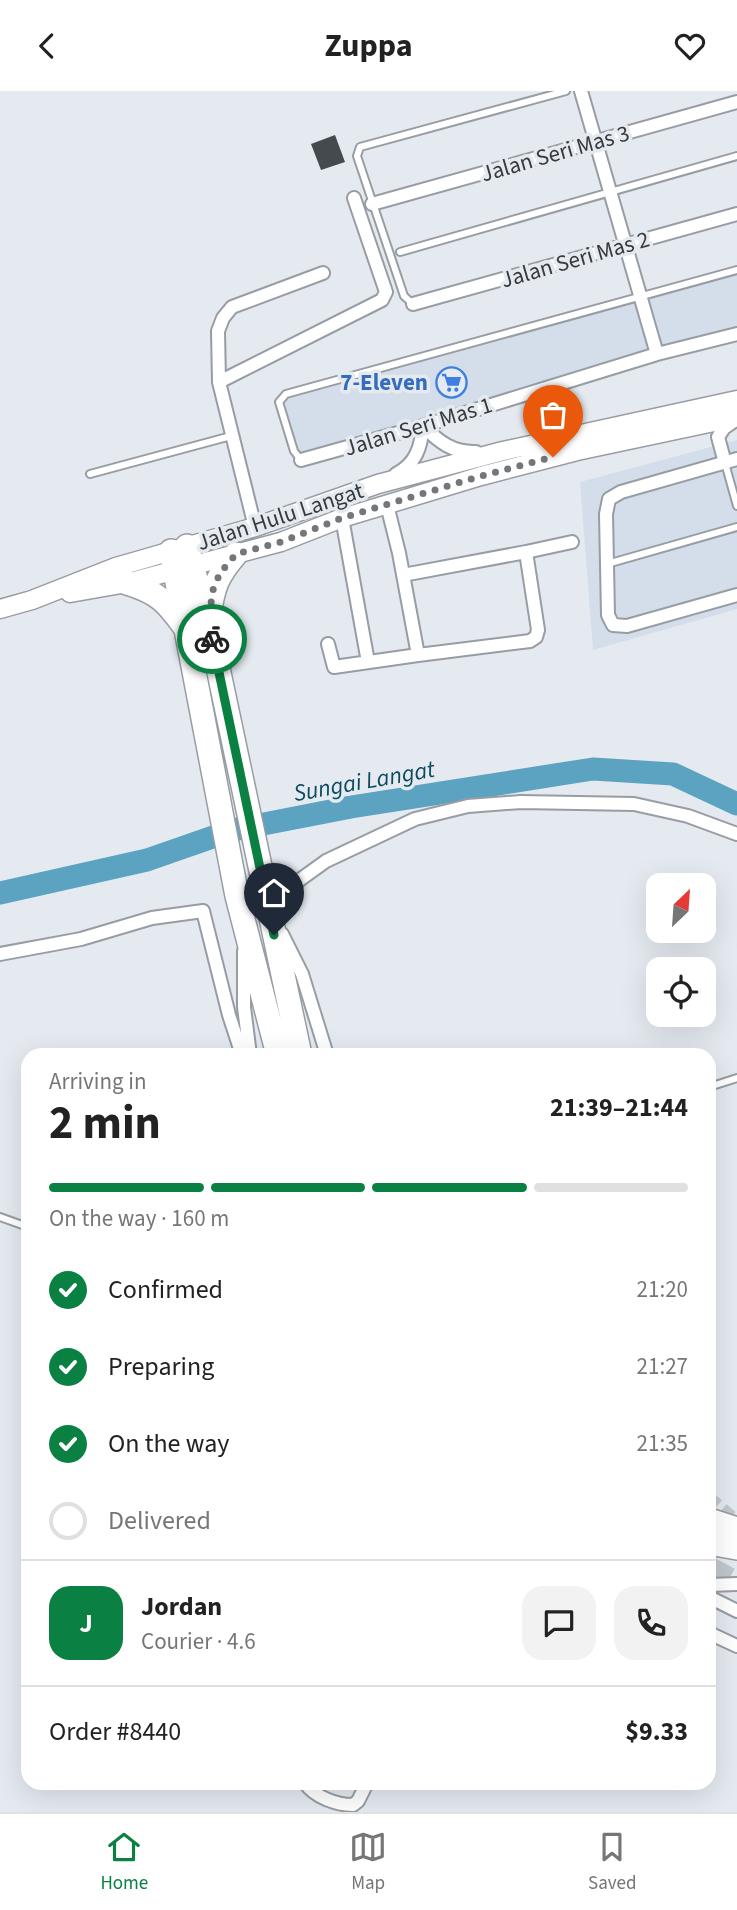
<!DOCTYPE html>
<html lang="en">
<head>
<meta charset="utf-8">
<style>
  :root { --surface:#fff; --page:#f2f2f2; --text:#222; --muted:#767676; --line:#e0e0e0; --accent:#0b8043 }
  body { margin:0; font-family:"Source Sans 3",sans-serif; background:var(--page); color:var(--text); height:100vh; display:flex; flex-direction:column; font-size:26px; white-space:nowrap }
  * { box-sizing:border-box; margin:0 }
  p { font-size:23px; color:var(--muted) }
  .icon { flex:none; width:38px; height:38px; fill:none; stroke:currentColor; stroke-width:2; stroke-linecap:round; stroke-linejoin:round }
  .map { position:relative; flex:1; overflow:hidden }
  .details { position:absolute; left:21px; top:957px; width:695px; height:742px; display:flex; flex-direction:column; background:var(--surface); border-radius:21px; box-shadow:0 7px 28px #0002 }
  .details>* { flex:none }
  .needle { width:46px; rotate:25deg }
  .tools { position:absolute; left:646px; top:782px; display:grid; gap:14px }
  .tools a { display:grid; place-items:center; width:70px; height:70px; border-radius:14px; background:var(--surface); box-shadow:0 7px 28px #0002; font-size:35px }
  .pin { position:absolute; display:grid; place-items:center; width:60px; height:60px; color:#fff; margin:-72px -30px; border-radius:50% 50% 50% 0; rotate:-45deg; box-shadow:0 0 7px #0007 }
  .pin .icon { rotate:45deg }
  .courier { position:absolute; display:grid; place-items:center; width:70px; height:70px; margin:-35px; border:5px solid #0b8043; border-radius:50%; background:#fff; color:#222; box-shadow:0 2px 9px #0007 }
  .head em { font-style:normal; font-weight:700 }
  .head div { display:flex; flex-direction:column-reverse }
  .head { display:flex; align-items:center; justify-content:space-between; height:119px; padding:0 28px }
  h1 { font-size:46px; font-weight:700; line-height:52px }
  .bar { display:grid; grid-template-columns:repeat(4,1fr); gap:10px 7px; align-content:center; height:84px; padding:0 28px }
  .bar i { height:9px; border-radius:5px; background:var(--line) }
  .bar .active { background:var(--accent) }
  .bar p { grid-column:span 4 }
  .line { display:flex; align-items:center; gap:18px; padding:0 28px; border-top:2px solid var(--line) }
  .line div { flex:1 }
  .round { display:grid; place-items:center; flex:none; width:74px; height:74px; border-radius:21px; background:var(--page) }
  ol { padding:0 28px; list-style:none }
  li { display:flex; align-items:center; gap:21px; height:77px }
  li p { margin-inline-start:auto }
  li .icon { padding:7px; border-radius:50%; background:var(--accent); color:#fff; stroke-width:4 }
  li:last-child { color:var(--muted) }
  li i { width:38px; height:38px; border:4px solid var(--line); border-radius:50% }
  header { display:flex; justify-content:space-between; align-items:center; height:91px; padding:0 28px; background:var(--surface); font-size:32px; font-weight:700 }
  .tabs { display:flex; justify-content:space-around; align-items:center; height:98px; border-top:2px solid var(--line); background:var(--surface); font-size:19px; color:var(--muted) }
  .tabs a { display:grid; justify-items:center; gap:4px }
  .tabs .active { color:var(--accent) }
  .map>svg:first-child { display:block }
  .built { fill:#d3deea }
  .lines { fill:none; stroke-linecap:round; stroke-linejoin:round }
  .river { stroke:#5ba3c0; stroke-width:23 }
  .building { fill:#454a4f }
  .street-tunnel { stroke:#c1c7cc; stroke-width:12; stroke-dasharray:12 6; stroke-linecap:butt }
  .highway-tunnel { stroke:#c1c7cc; stroke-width:23; stroke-dasharray:23 11; stroke-linecap:butt }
  .lane-casing { stroke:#989da3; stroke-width:10 }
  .street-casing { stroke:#989da3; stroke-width:16 }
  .secondary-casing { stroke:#989da3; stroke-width:21 }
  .highway-casing { stroke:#989da3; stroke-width:26 }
  .lane { stroke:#fff; stroke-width:6 }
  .street { stroke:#fff; stroke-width:12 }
  .secondary { stroke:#fff; stroke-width:18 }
  .highway { stroke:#fff; stroke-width:23 }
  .done { stroke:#74777a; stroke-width:7; stroke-dasharray:0 12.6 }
  .route { stroke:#0b8043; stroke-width:9 }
  .labels { text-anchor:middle; stroke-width:7; stroke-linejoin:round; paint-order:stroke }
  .street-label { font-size:23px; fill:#37393b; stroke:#e4eaf0 }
  .shop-label { font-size:23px; font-weight:bold; fill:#366cbe; stroke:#e4eaf0; text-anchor:end }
  .water-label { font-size:24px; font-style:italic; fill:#0c4b5f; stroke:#e4eaf0 }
</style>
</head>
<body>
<header><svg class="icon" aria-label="back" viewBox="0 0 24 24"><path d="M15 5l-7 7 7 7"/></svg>Zuppa<svg class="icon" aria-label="heart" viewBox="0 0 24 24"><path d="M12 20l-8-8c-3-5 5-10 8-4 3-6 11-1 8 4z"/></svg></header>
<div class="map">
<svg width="737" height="1721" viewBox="0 0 737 1721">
  <rect width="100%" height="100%" fill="#e4eaf0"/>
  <!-- built -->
  <path class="built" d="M 737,183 L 737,238 L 317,361 L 302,365 L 296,356 L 283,312 L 289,305 Z
    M 737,349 L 737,518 L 593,559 L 580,391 Z"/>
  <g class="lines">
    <!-- river -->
    <path class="river" d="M 0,802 L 147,769 L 233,739 L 351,716 L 593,678 L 673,683 L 737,713"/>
  </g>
  <!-- building -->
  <path class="building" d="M 335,44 L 345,71 L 321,79 L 311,53 Z"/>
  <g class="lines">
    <!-- street-tunnel -->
    <path class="street-tunnel" d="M 709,1406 L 737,1430"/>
    <!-- highway-tunnel -->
    <path class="highway-tunnel" d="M 709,1477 L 737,1492"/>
    <defs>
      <path id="lane" d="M 400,161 L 737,65
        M 413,213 L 404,205 L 357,65 L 360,56 L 566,0
        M 301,369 L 294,360 L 279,311 L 286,303 L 737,179
        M 725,372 L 737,415
        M 90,383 L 231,345
        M 607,473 L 737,436
        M 709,996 L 737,987
        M 0,1126 L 28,1136
        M 709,1376 L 710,1377"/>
      <path id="street" d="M 581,0 L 657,263
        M 372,113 L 737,11
        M 413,213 L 737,123
        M 219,291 L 382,209 L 386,201 L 354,107
        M 423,335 C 439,351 453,362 476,361
        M 737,368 L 621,401 L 609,408 L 606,423 L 608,524 L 613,534 L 627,535 L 737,504
        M 301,369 L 423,335 L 657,263 L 737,243
        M 725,372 L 718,346 L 724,337 L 737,328
        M 396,383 C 416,373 421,356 423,335
        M 387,414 L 399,462 L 418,564 L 530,550 L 536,546 L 538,539 L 526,461 L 403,484
        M 342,427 L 368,571
        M 255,436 L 219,291 L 218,240 L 223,227 L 232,216 L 323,182
        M 526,461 L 572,451
        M 328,553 L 334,576 L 418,564
        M 265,799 L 294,793 L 326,770 L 415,728 L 468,715 L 521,711 L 634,713 L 688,725 L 737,743
        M 282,843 L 302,883 L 327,964
        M 244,860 L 244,916 L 250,964
        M 0,863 L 81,848 L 152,827 L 203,820 L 229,924 L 242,964
        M 709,1494 L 737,1493
        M 709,1506 L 737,1520
        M 709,1542 L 737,1555
        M 305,1692 C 315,1706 336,1714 353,1714 L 358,1710 L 367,1692"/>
      <path id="secondary" d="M 70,502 L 127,492 L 281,451 L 342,427 L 481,385 L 577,360 L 737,326
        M 0,518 L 32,509 L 116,476 L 255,436 L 378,393 L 503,360 L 737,309"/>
      <path id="highway" d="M 187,455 L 211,544 L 300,964
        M 171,460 L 237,805 L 278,964
        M 127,492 C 157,501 166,510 184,535
        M 209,525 C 213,496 217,485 236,463
        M 709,1429 L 737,1438
        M 709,1452 L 737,1457"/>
    </defs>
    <!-- lane casing -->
    <use href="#lane" class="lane-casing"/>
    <!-- street casing -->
    <use href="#street" class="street-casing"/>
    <!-- secondary casing -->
    <use href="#secondary" class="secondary-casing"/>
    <!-- highway casing -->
    <use href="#highway" class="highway-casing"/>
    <!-- lane -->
    <use href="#lane" class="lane"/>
    <!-- street -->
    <use href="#street" class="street"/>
    <!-- secondary -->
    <use href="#secondary" class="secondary"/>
    <!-- highway -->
    <use href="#highway" class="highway"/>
  </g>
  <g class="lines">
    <!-- done -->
    <path class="done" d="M 212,548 L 208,532 L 213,499 L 220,482 L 236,463 L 281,451 L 342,427 L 481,385 L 553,366"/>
    <!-- route -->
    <path class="route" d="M 212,548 L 274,844"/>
  </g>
  <!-- icons -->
  <defs>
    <symbol id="supermarket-ring" viewBox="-11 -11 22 22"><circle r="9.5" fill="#e4eaf0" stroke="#3f7fe0" stroke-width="1.5"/><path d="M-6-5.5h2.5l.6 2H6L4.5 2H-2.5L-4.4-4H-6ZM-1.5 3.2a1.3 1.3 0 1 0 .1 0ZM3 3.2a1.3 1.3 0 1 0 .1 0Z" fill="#3f7fe0"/></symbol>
  </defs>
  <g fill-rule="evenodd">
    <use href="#supermarket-ring" x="434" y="274" width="35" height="35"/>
  </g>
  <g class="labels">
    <!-- street labels -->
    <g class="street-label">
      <text transform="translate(555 62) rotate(-16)" y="8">Jalan Seri Mas 3</text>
      <text transform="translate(575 168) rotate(-16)" y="8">Jalan Seri Mas 2</text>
      <text transform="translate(418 335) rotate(-17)" y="8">Jalan Seri Mas 1</text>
      <text transform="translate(280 425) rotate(-18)" y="8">Jalan Hulu Langat</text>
    </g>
    <!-- shop labels -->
    <g class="shop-label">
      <text x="428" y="299">7-Eleven</text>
    </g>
    <!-- water labels -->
    <g class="water-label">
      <text transform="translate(364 690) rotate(-10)" y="8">Sungai Langat</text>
    </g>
  </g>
</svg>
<div class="tools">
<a><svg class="needle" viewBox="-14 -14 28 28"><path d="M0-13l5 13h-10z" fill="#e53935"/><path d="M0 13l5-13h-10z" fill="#767676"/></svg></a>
<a><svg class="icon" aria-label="locate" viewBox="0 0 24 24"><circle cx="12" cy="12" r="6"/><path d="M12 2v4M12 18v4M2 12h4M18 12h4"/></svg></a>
</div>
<div class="pin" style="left:553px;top:366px;background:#ea580c"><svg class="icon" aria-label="bag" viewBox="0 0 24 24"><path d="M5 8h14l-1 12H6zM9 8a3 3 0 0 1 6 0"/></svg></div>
<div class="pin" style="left:274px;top:844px;background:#1f2937"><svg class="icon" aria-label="home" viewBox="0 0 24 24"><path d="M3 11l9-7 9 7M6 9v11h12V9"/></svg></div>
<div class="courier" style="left:212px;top:548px"><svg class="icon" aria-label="bike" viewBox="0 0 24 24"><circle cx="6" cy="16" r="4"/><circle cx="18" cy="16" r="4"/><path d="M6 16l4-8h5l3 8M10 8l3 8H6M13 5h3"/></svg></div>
<section class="details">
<div class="head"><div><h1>2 min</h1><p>Arriving in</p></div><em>21:39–21:44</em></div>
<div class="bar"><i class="active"></i><i class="active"></i><i class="active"></i><i></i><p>On the way · 160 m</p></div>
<ol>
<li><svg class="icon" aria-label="check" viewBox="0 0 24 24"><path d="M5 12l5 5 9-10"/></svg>Confirmed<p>21:20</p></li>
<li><svg class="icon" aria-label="check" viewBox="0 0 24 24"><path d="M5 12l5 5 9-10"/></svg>Preparing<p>21:27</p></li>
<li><svg class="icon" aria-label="check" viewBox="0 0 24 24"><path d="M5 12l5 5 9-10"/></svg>On the way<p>21:35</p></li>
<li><i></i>Delivered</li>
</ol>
<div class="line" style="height:126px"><b class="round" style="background:var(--accent);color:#fff">J</b><div><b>Jordan</b><p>Courier · 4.6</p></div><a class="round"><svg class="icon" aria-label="chat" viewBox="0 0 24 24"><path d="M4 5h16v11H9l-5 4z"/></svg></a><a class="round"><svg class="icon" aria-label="phone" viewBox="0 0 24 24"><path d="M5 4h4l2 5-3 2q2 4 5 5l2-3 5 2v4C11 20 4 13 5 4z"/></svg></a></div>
<div class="line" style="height:91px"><div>Order #8440</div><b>$9.33</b></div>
</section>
</div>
<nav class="tabs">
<a class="active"><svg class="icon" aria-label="home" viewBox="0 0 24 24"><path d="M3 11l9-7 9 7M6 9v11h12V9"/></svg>Home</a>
<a><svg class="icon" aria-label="map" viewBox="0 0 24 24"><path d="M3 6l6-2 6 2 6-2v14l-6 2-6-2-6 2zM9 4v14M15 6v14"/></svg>Map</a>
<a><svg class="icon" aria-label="saved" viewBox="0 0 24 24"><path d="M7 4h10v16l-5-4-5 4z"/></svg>Saved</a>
</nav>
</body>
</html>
